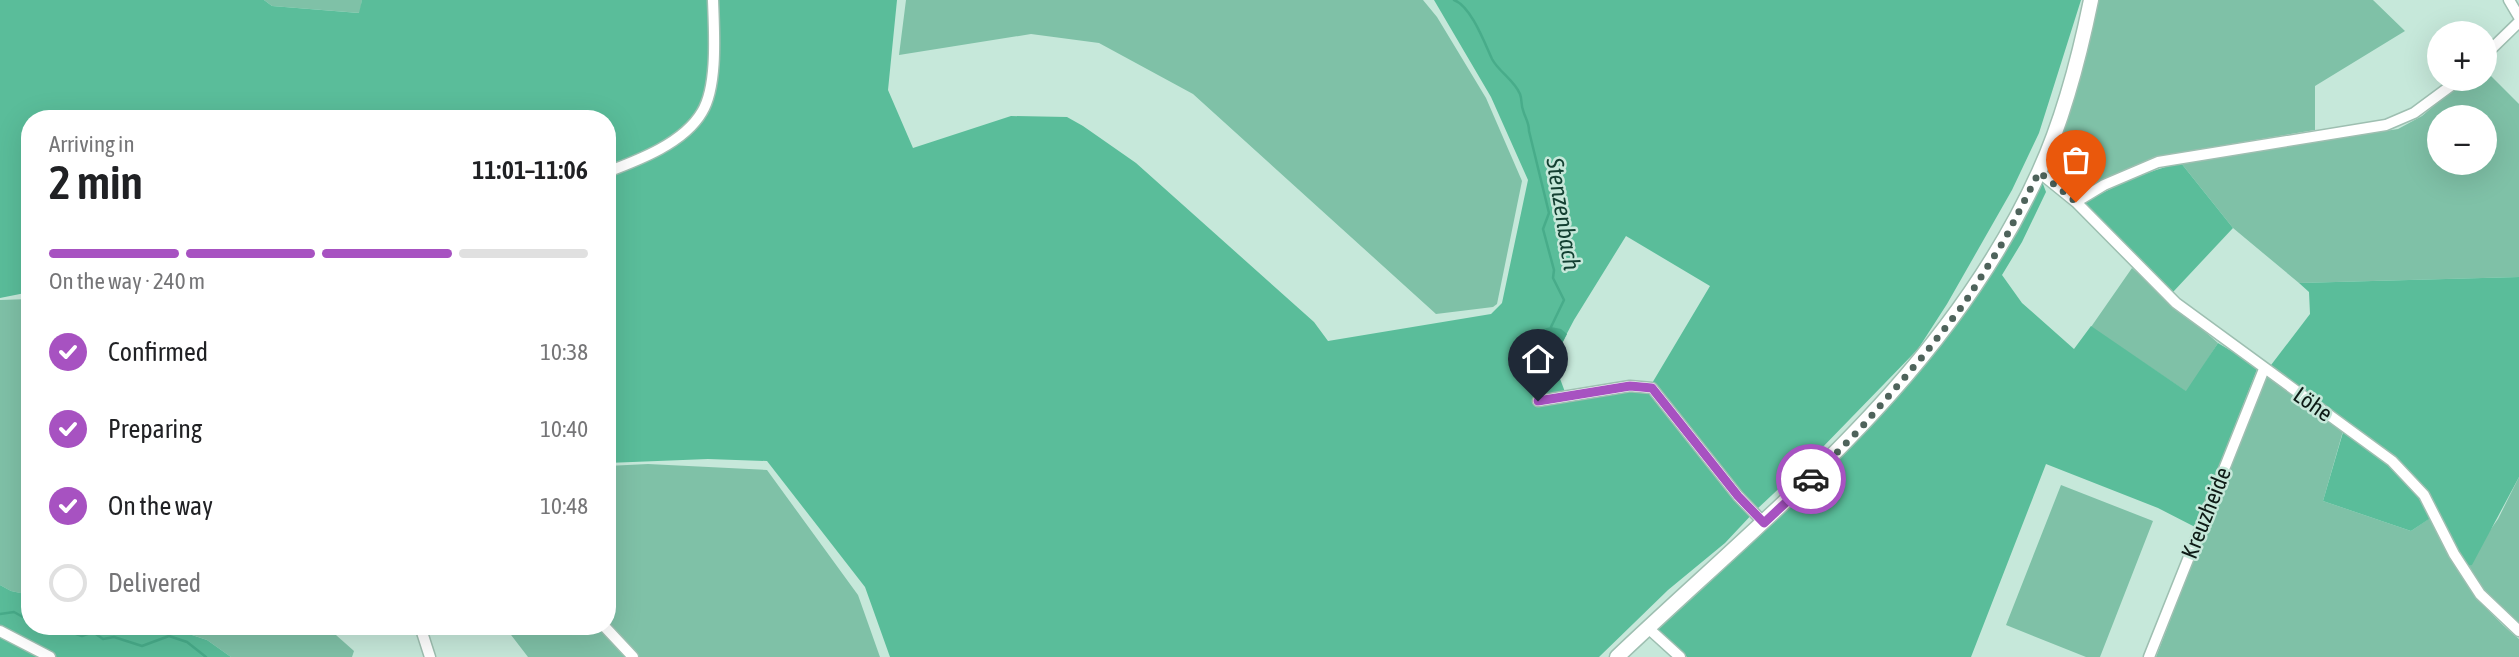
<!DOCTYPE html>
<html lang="en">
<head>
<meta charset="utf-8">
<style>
  :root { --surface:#fff; --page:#f6f6f6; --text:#202124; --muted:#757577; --line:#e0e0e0; --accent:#a752c1 }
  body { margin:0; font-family:"Asap Condensed",sans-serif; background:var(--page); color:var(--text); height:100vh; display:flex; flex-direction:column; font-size:26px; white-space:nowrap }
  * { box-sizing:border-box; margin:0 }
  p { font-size:23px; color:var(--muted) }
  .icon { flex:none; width:38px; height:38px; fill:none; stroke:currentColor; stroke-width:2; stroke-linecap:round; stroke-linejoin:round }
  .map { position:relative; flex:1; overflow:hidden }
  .sheet { position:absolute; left:21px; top:110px; width:595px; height:525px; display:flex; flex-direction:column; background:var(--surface); border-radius:28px; box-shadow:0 7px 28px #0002 }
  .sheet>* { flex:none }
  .buttons { position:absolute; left:2427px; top:21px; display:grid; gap:14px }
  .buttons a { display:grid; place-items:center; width:70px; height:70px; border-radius:50%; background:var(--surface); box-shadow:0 7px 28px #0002; font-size:35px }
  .pin { position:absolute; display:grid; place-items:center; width:60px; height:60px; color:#fff; margin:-72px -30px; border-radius:50% 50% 50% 0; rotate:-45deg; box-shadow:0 0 7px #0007 }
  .pin .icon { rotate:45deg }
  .courier { position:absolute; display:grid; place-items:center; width:70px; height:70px; margin:-35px; border:5px solid #a752c1; border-radius:50%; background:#fff; color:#222; box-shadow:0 2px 9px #0007 }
  .summary em { font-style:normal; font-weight:600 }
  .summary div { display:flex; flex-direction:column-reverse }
  .summary { display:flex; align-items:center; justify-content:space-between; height:119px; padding:0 28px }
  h1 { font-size:46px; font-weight:600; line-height:52px }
  .bar { display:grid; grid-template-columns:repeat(4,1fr); gap:10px 7px; align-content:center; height:84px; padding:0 28px }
  .bar i { height:9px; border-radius:5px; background:var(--line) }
  .bar .selected { background:var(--accent) }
  .bar p { grid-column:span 4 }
  ol { padding:0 28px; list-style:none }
  li { display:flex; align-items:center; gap:21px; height:77px }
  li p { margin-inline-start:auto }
  li .icon { padding:7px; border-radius:50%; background:var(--accent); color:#fff; stroke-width:4 }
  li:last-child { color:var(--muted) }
  li i { width:38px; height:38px; border:4px solid var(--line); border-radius:50% }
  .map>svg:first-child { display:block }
  .green { fill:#7fc1a7; fill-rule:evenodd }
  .forest { fill:#5abd9a; fill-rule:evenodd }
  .water { fill:#48ac8a }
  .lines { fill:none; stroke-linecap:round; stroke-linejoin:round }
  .stream { stroke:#48ac8a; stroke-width:2.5 }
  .minor-casing { stroke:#9ebfb1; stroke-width:13 }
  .secondary-casing { stroke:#9ebfb1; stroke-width:17 }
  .minor { stroke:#fff; stroke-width:10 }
  .secondary { stroke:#fff; stroke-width:14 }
  .done { stroke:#4e635b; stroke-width:7; stroke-dasharray:0 12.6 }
  .route { stroke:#a752c1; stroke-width:9 }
  .labels { text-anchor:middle; stroke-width:5; stroke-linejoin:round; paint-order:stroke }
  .street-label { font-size:23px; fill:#0e1b16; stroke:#c6e8da }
  .water-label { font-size:24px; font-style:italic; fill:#133f31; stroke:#c6e8da }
</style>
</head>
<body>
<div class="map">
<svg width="2519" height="657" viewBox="0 0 2519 657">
  <rect width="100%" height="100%" fill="#c6e8da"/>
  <!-- green -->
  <path class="green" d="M 264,0 L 362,0 L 360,13 L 272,6 Z
    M 906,0 L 1423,0 L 1437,17 L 1486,98 L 1522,181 L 1497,304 L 1493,307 L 1436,314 L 1193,94 L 1099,43 L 1031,34 L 899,55 Z
    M 2097,0 L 2373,0 L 2405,31 L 2315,86 L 2315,130 L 2154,157 L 2077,195 L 2046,171 Z
    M 2485,70 L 2519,104 L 2519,277 L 2299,283 L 2233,228 L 2181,163 L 2398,129 L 2422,116 L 2465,79 L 2485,79 ZM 2440,117 L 2485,117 L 2485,163 L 2440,163 Z
    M 2132,268 L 2218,343 L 2187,392 L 2091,327 Z
    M 30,299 L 30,595 L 11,591 L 0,585 L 0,300 Z
    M 2265,375 L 2343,431 L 2323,501 L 2411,531 L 2430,518 C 2456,568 2475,603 2519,639 L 2519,657 L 2156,657 Z
    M 648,464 L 767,470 L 858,595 L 880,657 L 638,657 L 607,625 L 607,466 Z
    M 2519,477 L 2519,626 L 2484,591 L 2464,567 L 2498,519 Z
    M 2061,485 L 2153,521 L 2100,657 L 2086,657 L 2006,625 Z
    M 168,627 L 327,627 L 354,651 L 352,657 L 231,657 L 207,640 Z
    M 505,627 L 600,627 L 628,657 L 528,657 Z"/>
  <!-- forest -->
  <path class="forest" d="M 0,0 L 264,0 L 272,6 L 359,13 L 362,0 L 897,0 L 888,90 L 913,148 L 1011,116 L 1067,117 L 1083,126 L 1136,163 L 1314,322 L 1328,341 L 1491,314 L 1502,303 L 1528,180 L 1491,97 L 1434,0 L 2081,0 L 2039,133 L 2012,190 L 1947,304 L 1918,349 L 1817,453 L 1756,510 L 1725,543 L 1668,590 L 1599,657 L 890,657 L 865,587 L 767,461 L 708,459 L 607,463 L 607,119 L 30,119 L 30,292 L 0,298 ZM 1626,236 L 1710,286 L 1648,390 L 1565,392 L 1553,360 L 1574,320 Z
    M 2181,163 L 2233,228 L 2173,292 L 2084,203 C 2114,186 2146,171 2181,163 Z
    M 2040,176 L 2046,192 L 2022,242 L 2002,275 L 2022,303 L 2074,349 L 2091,326 L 2186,391 L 2218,343 L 2258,367 L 2195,527 L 2158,508 L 2046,464 L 1971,657 L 1687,657 L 1655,629 L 1865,431 L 1930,358 L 1978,294 L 2014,235 Z
    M 2519,277 L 2519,477 L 2472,565 L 2464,566 L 2438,513 L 2411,531 L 2323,501 L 2346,422 L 2268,369 L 2310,314 L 2309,292 L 2299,283 Z
    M 0,585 L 11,591 L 30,595 L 30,626 L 168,627 L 207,640 L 231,657 L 0,657 Z"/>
  <!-- water -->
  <path class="water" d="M 1551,327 L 1561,329 L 1567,334 L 1550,367 L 1543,372 C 1525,367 1526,330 1551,327 Z"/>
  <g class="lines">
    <!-- stream -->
    <path class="stream" d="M 1454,0 C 1471,6 1485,44 1492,59 C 1499,72 1514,80 1520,94 C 1522,99 1521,105 1523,110 C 1525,118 1529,122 1529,131 L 1549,213 L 1543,229 L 1554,270 L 1553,278 L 1564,300 L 1551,327
      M 0,614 L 14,612 L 30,621
      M 45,626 L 61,631 L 75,629 L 76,634 L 82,636 L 93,632 L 103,639 L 114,637 L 142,646 L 169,636 L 187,642 L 206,657"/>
    <defs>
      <path id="minor" d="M 2509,0 L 2519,17
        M 2485,55 L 2519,22
        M 607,172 C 639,160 684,143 702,112 C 718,86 714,31 713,0
        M 2039,172 L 2076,202 L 2176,303 L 2392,461 L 2424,495 L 2454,554 L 2480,594 L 2519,631
        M 2076,202 L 2104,185 L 2158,162 L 2386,125 L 2414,113 L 2460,79
        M 1538,401 L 1630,386 L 1652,388 L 1738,496 L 1764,523
        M 420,626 L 430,657
        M 604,626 L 633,657
        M 1648,628 L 1680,657
        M 0,631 L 50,657
        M 2149,657 L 2264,369"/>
      <path id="secondary" d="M 1617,657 C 1774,508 1947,375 2039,172 C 2064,117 2079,59 2091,0"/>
    </defs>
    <!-- minor casing -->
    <use href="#minor" class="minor-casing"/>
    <!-- secondary casing -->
    <use href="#secondary" class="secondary-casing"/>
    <!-- minor -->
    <use href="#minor" class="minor"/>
    <!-- secondary -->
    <use href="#secondary" class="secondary"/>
  </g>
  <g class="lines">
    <!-- done -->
    <path class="done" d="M 1811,479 L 1861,428 L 1924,355 L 1964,304 L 2005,239 L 2039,172 L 2076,202"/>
    <!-- route -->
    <path class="route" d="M 1538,401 L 1630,386 L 1652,388 L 1738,496 L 1764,523 L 1811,479"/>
  </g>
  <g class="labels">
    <!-- street labels -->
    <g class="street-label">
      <text transform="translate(2313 404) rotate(35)" y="8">Löhe</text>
      <text transform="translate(2206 513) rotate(-68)" y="8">Kreuzheide</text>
    </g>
    <!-- water labels -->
    <g class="water-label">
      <text transform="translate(1563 214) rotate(81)" y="8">Stenzenbach</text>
    </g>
  </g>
</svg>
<div class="buttons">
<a>+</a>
<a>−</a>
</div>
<div class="pin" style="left:2076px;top:202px;background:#ea580c"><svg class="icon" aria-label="bag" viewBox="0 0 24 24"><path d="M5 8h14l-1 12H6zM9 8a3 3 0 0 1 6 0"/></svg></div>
<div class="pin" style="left:1538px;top:401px;background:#1f2937"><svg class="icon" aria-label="home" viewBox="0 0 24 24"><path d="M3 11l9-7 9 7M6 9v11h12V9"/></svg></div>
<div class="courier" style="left:1811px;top:479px"><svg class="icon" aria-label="car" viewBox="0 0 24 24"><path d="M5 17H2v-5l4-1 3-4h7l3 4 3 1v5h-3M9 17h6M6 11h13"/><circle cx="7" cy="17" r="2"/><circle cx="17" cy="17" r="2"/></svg></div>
<section class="sheet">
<div class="summary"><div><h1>2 min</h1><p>Arriving in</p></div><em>11:01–11:06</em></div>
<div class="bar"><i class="selected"></i><i class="selected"></i><i class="selected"></i><i></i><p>On the way · 240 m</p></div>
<ol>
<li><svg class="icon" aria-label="check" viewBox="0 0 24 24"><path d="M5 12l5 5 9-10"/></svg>Confirmed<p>10:38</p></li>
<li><svg class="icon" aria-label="check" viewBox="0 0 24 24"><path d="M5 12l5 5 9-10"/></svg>Preparing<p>10:40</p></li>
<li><svg class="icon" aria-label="check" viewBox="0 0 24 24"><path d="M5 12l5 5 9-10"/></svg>On the way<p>10:48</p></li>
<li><i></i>Delivered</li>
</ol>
</section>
</div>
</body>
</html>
